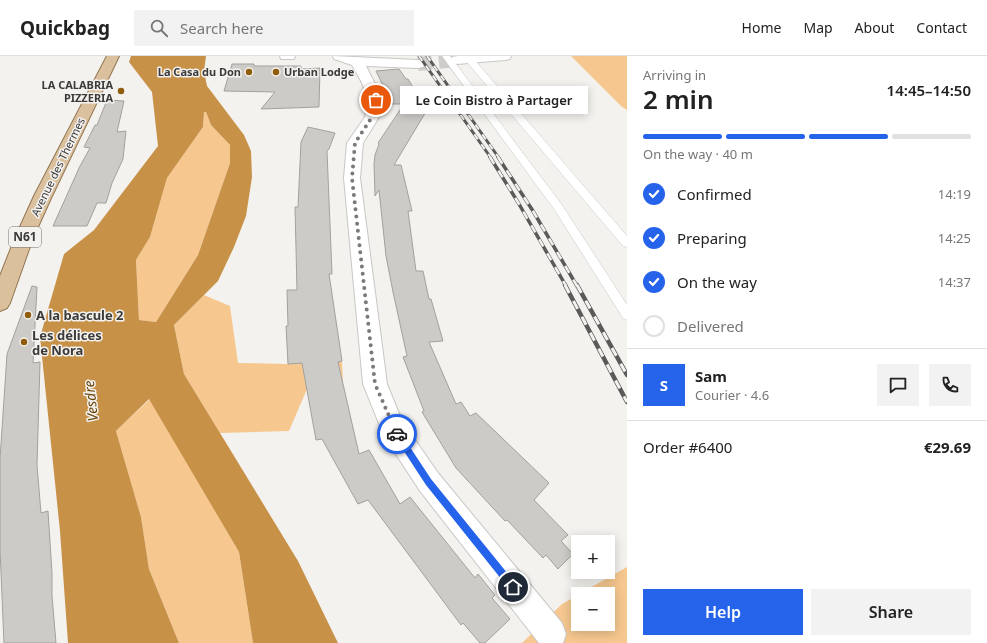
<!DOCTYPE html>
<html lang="en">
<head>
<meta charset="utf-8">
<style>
  :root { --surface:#fff; --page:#f2f2f2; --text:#222; --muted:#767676; --line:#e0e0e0; --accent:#2563eb }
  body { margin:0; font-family:"Noto Sans",sans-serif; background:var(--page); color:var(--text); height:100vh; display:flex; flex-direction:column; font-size:15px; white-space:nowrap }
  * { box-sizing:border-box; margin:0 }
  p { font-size:13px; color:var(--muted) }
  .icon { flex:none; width:22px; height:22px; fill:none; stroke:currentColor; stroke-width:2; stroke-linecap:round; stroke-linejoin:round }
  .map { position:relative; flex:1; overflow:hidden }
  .side { display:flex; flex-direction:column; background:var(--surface); width:360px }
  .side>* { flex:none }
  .controls { position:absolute; left:571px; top:479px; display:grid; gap:8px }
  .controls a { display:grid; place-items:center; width:44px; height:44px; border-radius:0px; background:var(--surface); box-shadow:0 2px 10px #0003; font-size:20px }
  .pin { position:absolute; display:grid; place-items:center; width:34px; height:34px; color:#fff; margin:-17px; border:2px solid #fff; border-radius:50%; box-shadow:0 1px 4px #0007 }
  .courier { position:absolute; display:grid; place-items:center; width:40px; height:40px; margin:-20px; border:3px solid #2563eb; border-radius:50%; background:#fff; color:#222; box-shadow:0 1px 5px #0007 }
  .bubble { position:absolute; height:28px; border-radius:0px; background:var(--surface); box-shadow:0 2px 10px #0003; font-size:13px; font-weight:600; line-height:28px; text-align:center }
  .summary em { font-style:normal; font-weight:600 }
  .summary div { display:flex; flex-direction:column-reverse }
  .summary { display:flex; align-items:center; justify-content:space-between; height:68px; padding:0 16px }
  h1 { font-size:26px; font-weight:600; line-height:30px }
  .bar { display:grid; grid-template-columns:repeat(4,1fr); gap:6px 4px; align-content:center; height:48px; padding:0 16px }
  .bar i { height:5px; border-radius:3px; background:var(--line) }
  .bar .selected { background:var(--accent) }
  .bar p { grid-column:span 4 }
  .line { display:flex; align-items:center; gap:10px; padding:0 16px; border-top:1px solid var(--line) }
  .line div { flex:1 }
  .round { display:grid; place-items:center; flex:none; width:42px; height:42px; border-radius:0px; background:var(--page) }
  ol { padding:0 16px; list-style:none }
  li { display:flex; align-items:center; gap:12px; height:44px }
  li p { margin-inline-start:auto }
  li .icon { padding:4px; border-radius:50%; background:var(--accent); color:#fff; stroke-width:4 }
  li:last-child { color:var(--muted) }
  li i { width:22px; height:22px; border:2px solid var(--line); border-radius:50% }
  .button { display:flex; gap:8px; margin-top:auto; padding:8px 16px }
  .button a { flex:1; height:46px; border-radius:0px; background:var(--accent); color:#fff; font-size:16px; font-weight:600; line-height:46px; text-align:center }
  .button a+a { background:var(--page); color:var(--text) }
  header { display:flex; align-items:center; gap:24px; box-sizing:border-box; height:56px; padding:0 20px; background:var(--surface); border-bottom:1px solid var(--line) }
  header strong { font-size:19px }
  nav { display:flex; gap:22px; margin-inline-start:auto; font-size:14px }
  .search { width:280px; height:36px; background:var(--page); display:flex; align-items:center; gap:10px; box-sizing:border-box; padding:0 14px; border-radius:0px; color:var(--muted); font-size:15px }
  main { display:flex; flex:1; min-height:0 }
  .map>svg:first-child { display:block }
  .green { fill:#f6c88f }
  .water { fill:#c89148; fill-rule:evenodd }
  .building { fill:#cdcbc8; stroke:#a3a19e }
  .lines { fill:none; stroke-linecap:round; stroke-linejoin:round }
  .minor-tunnel { stroke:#cfcdcb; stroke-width:14; stroke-dasharray:14 7; stroke-linecap:butt }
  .service-casing { stroke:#c9c7c5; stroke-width:1 }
  .minor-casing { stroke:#c9c7c5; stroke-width:2 }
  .primary-casing { stroke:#937650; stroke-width:2 }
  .service { fill:#fff; fill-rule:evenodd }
  .minor { fill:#fff; fill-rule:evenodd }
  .primary { fill:#dbc09e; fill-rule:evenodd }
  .rail-far2-casing { stroke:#5b5a58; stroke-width:3 }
  .rail-far1-casing { stroke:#5b5a58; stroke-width:3.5 }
  .rail-casing { stroke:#5b5a58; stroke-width:4.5 }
  .rail-far2 { stroke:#f4f2ef; stroke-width:2; stroke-dasharray:6; stroke-linecap:butt }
  .rail-far1 { stroke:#f4f2ef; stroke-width:2.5; stroke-dasharray:8; stroke-linecap:butt }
  .rail { stroke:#f4f2ef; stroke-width:3; stroke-dasharray:9; stroke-linecap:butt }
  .route { fill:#2563eb }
  .done { stroke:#7c7a79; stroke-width:4; stroke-dasharray:0 7.2 }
  .poi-dot { fill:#8f5d0b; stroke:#f4f2ef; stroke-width:1.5 }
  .labels { text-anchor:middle; stroke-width:3; stroke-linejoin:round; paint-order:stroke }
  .far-poi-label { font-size:11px; font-weight:bold; fill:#3b3a39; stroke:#f4f2ef; text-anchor:end }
  .far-street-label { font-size:11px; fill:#3b3a39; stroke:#f4f2ef }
  .shield { fill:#f4f2ef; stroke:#727170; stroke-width:1 }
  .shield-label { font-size:12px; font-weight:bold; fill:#3b3a39 }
  .poi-label { font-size:13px; font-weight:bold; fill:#3b3a39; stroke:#f4f2ef; text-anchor:start }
  .water-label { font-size:14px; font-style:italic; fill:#69440a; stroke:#f4f2ef }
</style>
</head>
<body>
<header>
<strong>Quickbag</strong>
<div class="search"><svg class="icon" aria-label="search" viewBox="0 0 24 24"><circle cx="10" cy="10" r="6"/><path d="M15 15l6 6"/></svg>Search here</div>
<nav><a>Home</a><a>Map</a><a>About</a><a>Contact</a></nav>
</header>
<main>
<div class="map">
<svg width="627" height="587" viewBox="0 0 627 587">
  <rect width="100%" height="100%" fill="#f4f2ef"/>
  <!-- green -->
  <path class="green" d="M 571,0 L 627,0 L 627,54 L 622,51 Z
    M 204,55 L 206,56 L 211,69 L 230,89 L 230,107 L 198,199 L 156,266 L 139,264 L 136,204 L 150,181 L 167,122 L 203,71 Z
    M 204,239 L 230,250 L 238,307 L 288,308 L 342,305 L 343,328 L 307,333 L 289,375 L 220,377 L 184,318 L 174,269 Z
    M 150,343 L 239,496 L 253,587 L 179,587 L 149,513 L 141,461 L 116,375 Z
    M 627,511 L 627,587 L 522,587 L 562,548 L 578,539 L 578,568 L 608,568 L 608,538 L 579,538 Z"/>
  <!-- water -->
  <path class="water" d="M 131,0 L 206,0 L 204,15 L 207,30 L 244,79 L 251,95 L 252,121 L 246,160 L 234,191 L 218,225 L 174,269 L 184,318 L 298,505 L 338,587 L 253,587 L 239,496 L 149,343 L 116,375 L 141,461 L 149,513 L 179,587 L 68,587 L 60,475 L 40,281 L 64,198 L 94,174 L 158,90 L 152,36 L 129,6 ZM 204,56 L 206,56 L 211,69 L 230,89 L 230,107 L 198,199 L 156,266 L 139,264 L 136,204 L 150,181 L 167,122 L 203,71 Z"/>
  <!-- building -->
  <path class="building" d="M 232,8 L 254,8 L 254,10 L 301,10 L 301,13 L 320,12 L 319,51 L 261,53 L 275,36 L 224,35 Z
    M 399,13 L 406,23 L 408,23 L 427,54 L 394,109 L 401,109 L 412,155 L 408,155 L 416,215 L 423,215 L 429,243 L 431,243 L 443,285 L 429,286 L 456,348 L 461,346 L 470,360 L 476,357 L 549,427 L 534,444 L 568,479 L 561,485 L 573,498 L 558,513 L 546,499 L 543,502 L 507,464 L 505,465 L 456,412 L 422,356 L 424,355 L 403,301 L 407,300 L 393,236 L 386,200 L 379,134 L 375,140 L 374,108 L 375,99 L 379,88 L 378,87 L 404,48 L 392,48 L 376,15 Z
    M 107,44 L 124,45 L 117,76 L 126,75 L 123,103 L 112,127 L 106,147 L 97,147 L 87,170 L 53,170 L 80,110 L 90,92 L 84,91 L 95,69 L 97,69 Z
    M 308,71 L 335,77 L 329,93 L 327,95 L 332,218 L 329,218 L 342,305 L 338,306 L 359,398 L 369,394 L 400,448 L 410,441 L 475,522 L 478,518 L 495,539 L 492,542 L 510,563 L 485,587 L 480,587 L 463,567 L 461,569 L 368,444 L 358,448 L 322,383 L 316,384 L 302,307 L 288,308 L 286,270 L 288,270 L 287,234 L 297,234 L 295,151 L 298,151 L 301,86 Z
    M 32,230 L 37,231 L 33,307 L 40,306 L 37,409 L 41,457 L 48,455 L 52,517 L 52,540 L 56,587 L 4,587 L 0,494 L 0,403 L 7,298 Z"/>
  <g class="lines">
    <!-- minor-tunnel -->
    <path class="minor-tunnel" d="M 418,8 L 457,4"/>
    <defs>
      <path id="service" d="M 442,0 L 450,0 L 562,149 L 627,249 L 627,264 L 623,262 L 554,153 Z
        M 466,1 L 472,1 L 627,180 L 627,191 L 623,190 L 466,5 Z"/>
      <path id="minor" d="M 280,0 L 295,0 L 294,3 L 281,3 Z
        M 333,0 L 418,4 L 423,5 L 425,8 L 423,11 L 418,12 L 366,10 L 383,44 L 379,61 L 363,87 L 360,122 L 387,328 L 402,365 L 438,417 L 562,567 L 566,578 L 563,587 L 539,587 L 420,435 L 384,380 L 363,328 L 344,122 L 347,87 L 365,61 L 369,44 L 361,25 L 352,9 L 334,3 Z
        M 458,0 L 511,0 L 510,3 L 505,4 L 457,8 L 452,7 L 451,4 L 452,1 Z"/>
      <path id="primary" d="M 107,0 L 119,0 L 52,140 L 33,182 L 10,247 L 7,252 L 0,255 L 0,220 L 15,182 L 34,140 Z"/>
    </defs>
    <!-- service casing -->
    <use href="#service" class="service-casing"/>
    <!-- minor casing -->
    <use href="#minor" class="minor-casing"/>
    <!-- primary casing -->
    <use href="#primary" class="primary-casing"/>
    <!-- service -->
    <use href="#service" class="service"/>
    <!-- minor -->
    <use href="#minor" class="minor"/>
    <!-- primary -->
    <use href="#primary" class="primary"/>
    <defs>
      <path id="rail-far2" d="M 419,0 L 491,102
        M 427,0 L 499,102"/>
      <path id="rail-far1" d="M 490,101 L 519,148 L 566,230
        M 498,101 L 533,155 L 577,230"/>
      <path id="rail" d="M 565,229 L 627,346
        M 577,229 L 627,319"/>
    </defs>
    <!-- rail-far2 casing -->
    <use href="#rail-far2" class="rail-far2-casing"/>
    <!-- rail-far1 casing -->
    <use href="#rail-far1" class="rail-far1-casing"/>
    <!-- rail casing -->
    <use href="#rail" class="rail-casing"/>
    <!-- rail-far2 -->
    <use href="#rail-far2" class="rail-far2"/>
    <!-- rail-far1 -->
    <use href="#rail-far1" class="rail-far1"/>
    <!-- rail -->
    <use href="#rail" class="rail"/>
  </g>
  <!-- route -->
  <path class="route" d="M 397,375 L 400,376 L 431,423 L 516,528 L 517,531 L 516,534 L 513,536 L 510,534 L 426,429 L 394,380 L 394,376 Z"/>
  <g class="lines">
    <!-- done -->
    <path class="done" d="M 376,44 L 372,61 L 355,87 L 352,122 L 375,328 L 397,378"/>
  </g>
  <!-- markers -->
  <g class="poi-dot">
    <circle cx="249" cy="16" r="4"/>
    <circle cx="276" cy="16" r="4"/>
    <circle cx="121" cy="35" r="4"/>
    <circle cx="28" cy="259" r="4"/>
    <circle cx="24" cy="286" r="4"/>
  </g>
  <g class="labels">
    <!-- far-poi labels -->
    <g class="far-poi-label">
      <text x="241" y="20">La Casa du Don</text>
      <text x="284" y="20" text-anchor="start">Urban Lodge</text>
      <text x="113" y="33">LA CALABRIA<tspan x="113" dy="13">PIZZERIA</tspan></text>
    </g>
    <!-- far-street labels -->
    <g class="far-street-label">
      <text transform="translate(58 111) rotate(-64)" y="4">Avenue des Thermes</text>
    </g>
    <!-- shield labels -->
    <rect class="shield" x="9" y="171" width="32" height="20" rx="3"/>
    <g class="shield-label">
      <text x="25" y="185">N61</text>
    </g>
    <!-- poi labels -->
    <g class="poi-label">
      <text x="36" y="264">A la bascule 2</text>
      <text x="32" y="284">Les délices<tspan x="32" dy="15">de Nora</tspan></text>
    </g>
    <!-- water labels -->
    <g class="water-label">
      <text transform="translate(91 345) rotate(-96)" y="5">Vesdre</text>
    </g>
  </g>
</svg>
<div class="controls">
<a>+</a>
<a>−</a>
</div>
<div class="pin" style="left:376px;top:44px;background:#ea580c"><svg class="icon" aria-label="bag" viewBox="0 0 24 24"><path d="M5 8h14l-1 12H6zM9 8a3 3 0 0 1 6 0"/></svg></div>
<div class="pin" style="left:513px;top:531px;background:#1f2937"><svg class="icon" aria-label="home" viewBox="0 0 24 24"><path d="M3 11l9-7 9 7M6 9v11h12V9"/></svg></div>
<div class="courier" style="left:397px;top:378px"><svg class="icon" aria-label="car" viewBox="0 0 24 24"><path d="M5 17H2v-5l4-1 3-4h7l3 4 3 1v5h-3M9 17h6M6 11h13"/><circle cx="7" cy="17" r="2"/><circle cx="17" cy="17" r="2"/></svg></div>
<div class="bubble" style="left:400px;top:30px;width:188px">Le Coin Bistro à Partager</div>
</div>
<section class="side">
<div class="summary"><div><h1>2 min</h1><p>Arriving in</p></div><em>14:45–14:50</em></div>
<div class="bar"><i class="selected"></i><i class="selected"></i><i class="selected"></i><i></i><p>On the way · 40 m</p></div>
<ol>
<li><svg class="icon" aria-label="check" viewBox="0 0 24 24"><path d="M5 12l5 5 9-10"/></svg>Confirmed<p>14:19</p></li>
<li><svg class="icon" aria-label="check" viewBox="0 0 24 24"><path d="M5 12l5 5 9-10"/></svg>Preparing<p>14:25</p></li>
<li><svg class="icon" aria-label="check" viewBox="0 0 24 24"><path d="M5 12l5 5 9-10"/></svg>On the way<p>14:37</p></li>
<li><i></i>Delivered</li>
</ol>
<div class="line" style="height:72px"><b class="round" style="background:var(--accent);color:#fff">S</b><div><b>Sam</b><p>Courier · 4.6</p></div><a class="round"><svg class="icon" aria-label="chat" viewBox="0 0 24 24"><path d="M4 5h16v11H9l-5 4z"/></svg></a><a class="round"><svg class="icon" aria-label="phone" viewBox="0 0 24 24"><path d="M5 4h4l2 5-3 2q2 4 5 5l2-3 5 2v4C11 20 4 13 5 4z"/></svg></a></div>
<div class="line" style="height:52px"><div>Order #6400</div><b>€29.69</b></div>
<div class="button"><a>Help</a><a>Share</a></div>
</section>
</main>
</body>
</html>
